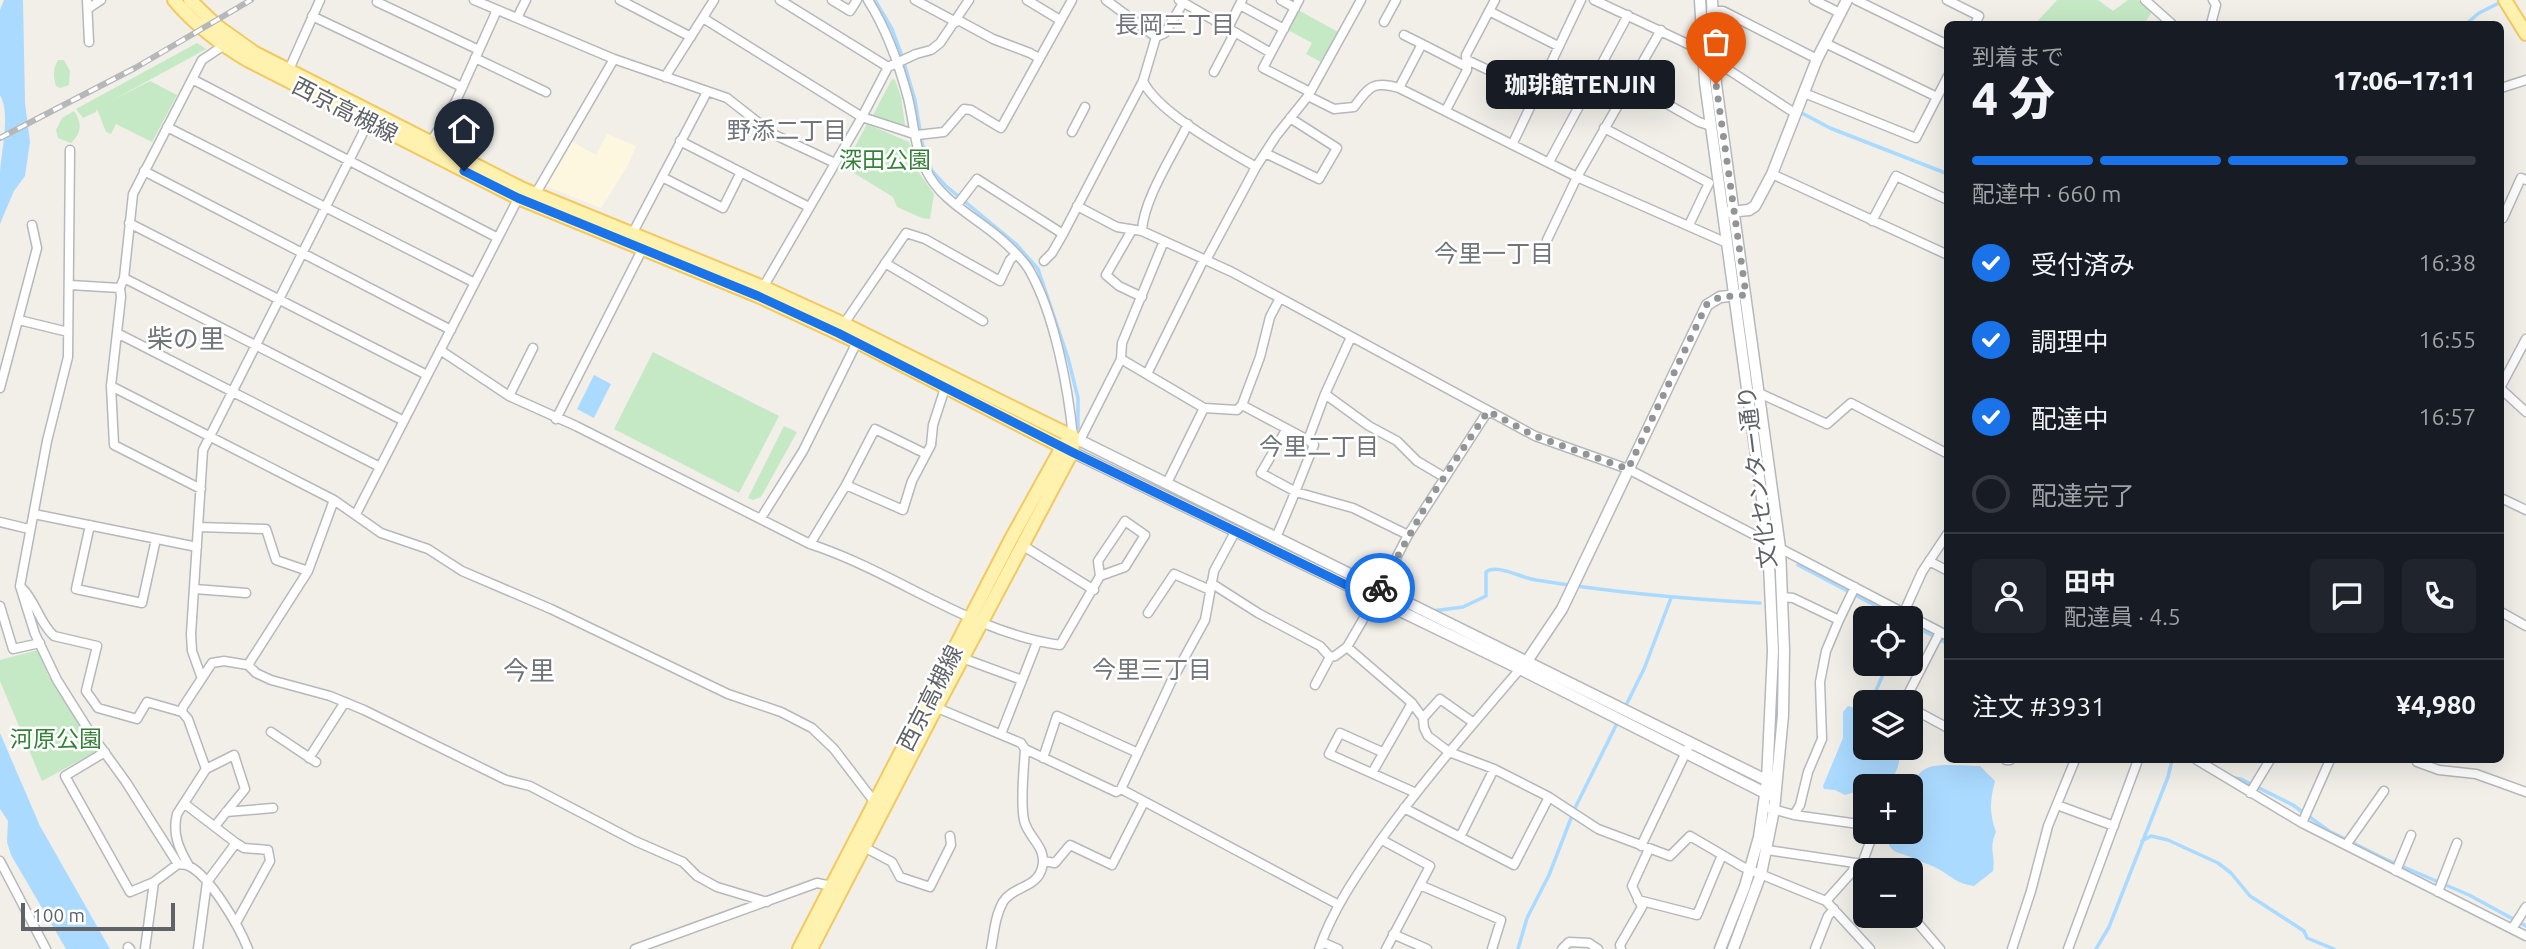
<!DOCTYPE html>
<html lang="ja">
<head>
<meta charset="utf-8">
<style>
  :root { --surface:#171b24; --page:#20242c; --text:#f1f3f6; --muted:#9ea1a6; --line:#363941; --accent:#1a73e8 }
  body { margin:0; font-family:Ubuntu,"Noto Sans JP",sans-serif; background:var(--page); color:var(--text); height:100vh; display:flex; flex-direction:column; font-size:26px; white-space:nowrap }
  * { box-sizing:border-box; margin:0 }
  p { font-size:23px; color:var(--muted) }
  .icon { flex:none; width:38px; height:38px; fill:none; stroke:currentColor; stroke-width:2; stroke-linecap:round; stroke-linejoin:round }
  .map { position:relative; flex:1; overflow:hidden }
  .drawer { position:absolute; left:1944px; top:21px; width:560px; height:742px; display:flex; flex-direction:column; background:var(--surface); border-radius:10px; box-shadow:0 7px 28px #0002 }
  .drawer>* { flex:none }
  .fabs { position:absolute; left:1853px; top:606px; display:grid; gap:14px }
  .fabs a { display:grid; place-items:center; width:70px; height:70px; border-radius:10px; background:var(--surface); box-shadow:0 7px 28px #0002; font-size:35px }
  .scale { position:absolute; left:21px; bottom:18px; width:154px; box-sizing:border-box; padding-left:7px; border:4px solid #5f6368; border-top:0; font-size:19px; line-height:24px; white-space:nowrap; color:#5f6368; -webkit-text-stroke:5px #fff; paint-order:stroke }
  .pin { position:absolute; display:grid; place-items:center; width:60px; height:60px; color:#fff; margin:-72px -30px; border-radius:50% 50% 50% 0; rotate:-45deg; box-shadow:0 0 7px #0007 }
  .pin .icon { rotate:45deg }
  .courier { position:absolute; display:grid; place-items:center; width:70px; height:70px; margin:-35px; border:5px solid #1a73e8; border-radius:50%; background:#fff; color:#222; box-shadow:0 2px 9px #0007 }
  .bubble { position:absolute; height:49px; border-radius:10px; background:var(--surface); box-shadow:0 7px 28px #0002; font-size:23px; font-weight:800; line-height:49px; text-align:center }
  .overview em { font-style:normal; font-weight:800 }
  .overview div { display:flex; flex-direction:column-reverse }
  .overview { display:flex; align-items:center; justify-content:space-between; height:119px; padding:0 28px }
  h1 { font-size:46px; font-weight:800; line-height:52px }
  .bar { display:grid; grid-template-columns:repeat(4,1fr); gap:10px 7px; align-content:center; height:84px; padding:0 28px }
  .bar i { height:9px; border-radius:5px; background:var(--line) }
  .bar .selected { background:var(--accent) }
  .bar p { grid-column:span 4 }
  .line { display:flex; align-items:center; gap:18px; padding:0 28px; border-top:2px solid var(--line) }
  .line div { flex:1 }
  .round { display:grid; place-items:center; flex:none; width:74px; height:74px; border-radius:10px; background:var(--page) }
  ol { padding:0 28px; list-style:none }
  li { display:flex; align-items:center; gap:21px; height:77px }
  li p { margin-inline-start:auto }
  li .icon { padding:7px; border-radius:50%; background:var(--accent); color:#fff; stroke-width:4 }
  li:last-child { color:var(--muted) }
  li i { width:38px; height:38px; border:4px solid var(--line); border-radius:50% }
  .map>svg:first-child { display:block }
  .commercial { fill:#fef7e0 }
  .green { fill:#c5e8c5 }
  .water { fill:#aadaff }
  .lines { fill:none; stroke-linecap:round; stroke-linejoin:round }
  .stream { stroke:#aadaff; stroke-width:3.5 }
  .minor-casing { stroke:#b5b8bc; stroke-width:11 }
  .tertiary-casing { stroke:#b5b8bc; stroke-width:13 }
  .primary-casing { stroke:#f2c960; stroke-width:16 }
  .minor { stroke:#fff; stroke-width:8 }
  .tertiary { stroke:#fff; stroke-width:10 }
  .primary { stroke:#fff2af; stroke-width:12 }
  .rail-casing { stroke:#b6b7b8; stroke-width:6 }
  .rail { stroke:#fff; stroke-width:3.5; stroke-dasharray:10; stroke-linecap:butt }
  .done { stroke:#929495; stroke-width:7; stroke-dasharray:0 12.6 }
  .route { stroke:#1a73e8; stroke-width:9 }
  .labels { text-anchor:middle; stroke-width:5; stroke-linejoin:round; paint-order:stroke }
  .street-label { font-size:23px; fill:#5f6368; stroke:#fff }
  .park-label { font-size:23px; fill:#348238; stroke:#fff }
  .neighbourhood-label { font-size:24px; fill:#70757a; stroke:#fff }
  .quarter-label { font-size:26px; fill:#70757a; stroke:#fff }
</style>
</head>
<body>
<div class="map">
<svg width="2526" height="949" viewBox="0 0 2526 949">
  <rect width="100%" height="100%" fill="#f1efe8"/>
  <!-- commercial -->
  <path class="commercial" d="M 607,134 L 636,146 L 628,165 L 601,208 L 546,186 L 571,141 L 596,155 Z"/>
  <!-- green -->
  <path class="green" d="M 2057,0 L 2098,0 L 2113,11 L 2128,0 L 2138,0 L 2152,12 L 2144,24 L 2035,24 Z
    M 1298,10 L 1340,33 L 1323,63 L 1306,54 L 1312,43 L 1288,30 Z
    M 197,43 L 206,49 L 111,101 L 150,81 L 177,95 L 152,142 L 116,124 L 111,134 L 106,132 L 97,109 L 96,112 L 83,118 L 76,109 Z
    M 58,60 L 64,60 L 70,71 L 69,85 L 60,88 L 56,86 C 53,77 53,68 58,60 Z
    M 892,79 L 895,80 L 901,97 L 905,125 L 901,126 L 873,115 Z
    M 74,111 C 82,123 82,132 71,143 L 58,138 L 56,130 L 62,118 Z
    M 867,124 L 909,142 L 917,170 L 934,194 L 930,219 L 922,218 L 897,207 L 893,197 L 844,167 Z
    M 653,352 L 779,416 L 739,493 L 614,429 Z
    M 784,426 L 797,432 L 761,497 L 753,500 L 748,498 Z
    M 38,650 L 48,675 L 97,751 L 42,781 L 0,681 L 0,660 Z"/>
  <!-- water -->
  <path class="water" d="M 4,0 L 23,0 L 25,103 L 30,142 L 25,176 L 14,191 L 0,224 C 0,207 0,190 0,173 C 1,151 11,115 0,95 L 0,10 Z
    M 594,375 L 611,384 L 594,418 L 577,409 Z
    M 1848,706 L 1865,711 L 1866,747 L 1896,747 C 1904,759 1896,773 1889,783 L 1866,786 L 1865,789 L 1845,795 L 1835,790 L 1824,789 L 1823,786 L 1843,738 L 1843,712 Z
    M 0,733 L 40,826 L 110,949 L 66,949 L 11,855 L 7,842 L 8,821 L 0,809 Z
    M 1980,766 L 1995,781 C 1990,800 1989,813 1996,832 C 1988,850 1996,854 1993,871 L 1974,886 C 1958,884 1952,877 1940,870 C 1931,864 1919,862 1910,857 C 1903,853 1895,854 1890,847 C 1887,842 1888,836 1890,831 L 1911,831 C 1911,812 1905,774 1930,767 C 1941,763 1967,766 1980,766 Z"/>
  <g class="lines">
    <!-- stream -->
    <path class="stream" d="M 875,0 L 892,29 L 901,53 L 915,100 L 922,143 L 932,171 L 946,186 L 1016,244 L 1038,269 L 1068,358 L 1078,398 L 1078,428
      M 2466,24 L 2479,13 L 2503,1
      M 1798,111 L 1830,128 L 1948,174
      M 1798,565 L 1899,618
      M 1432,611 L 1463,607 L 1486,596 L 1486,572 C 1496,563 1521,578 1536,580 C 1610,592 1684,599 1760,603
      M 1911,624 L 1948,644
      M 1871,702 L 1888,663
      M 2232,778 L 2241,779 L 2293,805 L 2329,831 L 2385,859 L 2469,895 L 2526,926
      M 2142,841 L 2151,836 L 2168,840 L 2218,863 L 2231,873 L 2250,896 L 2304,931 L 2307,938 L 2334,949
      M 1518,949 L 1527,918 L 1549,875 L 1575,808 L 1644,669 L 1671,598
      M 2096,949 L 2109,927 L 2168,777 L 2172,760"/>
    <defs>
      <path id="minor" d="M 87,0 L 89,42
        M 474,0 L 614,59 L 727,98 L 773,134 L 835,163
        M 620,0 L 691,37
        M 780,0 L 888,67
        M 832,0 L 850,11 L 857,0
        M 868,0 C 887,30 899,64 908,98 C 914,122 914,147 926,170 C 941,202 978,218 1003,241 C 1013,250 1025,261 1031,273 C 1055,317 1068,387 1073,437
        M 915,0 L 956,22
        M 1027,0 L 1060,20
        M 1179,0 L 1271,53
        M 1281,0 L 1295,8
        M 1299,0 L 1263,68 L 1310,92
        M 1594,0 L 1692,46 L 1796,114
        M 1814,0 L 1840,13
        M 1856,0 L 1948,45
        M 1947,0 L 1979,16 L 1975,24
        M 2145,0 L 2172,24
        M 377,2 L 479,50
        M 1240,5 L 1284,29
        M 89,8 L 101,0
        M 1489,11 L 1558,46
        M 1711,11 L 1723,11 L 1817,59
        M 312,16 L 462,87
        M 517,18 L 526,0
        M 703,18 L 862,117 L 917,135 L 944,132 L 964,109 L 971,110 L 1001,128 L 1072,0
        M 958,20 L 993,39 L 1030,53 L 1039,58
        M 1384,22 L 1396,0
        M 2211,24 L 2216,5 L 2213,0
        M 1228,28 L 1242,0
        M 1404,35 L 1422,44
        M 1156,37 L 1165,33 L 1183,3
        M 1825,43 L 1937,97
        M 475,58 L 546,92
        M 1467,60 L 1535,92
        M 1214,72 L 1235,32
        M 287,74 L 320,0
        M 665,77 L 714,0
        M 192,79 L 498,238
        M 1143,81 C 1157,112 1227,150 1256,167
        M 1630,83 L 1699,122 L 1711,126
        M 1399,88 L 1422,44 L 1467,67
        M 2501,88 L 2526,80
        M 1804,93 L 1916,138 L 1948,76
        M 1308,96 L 1334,109 L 1354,107 C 1369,87 1373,80 1399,88 L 1577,177 L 1727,243
        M 1446,110 L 1467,70 L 1466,55 L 1495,0
        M 167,127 L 475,283
        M 1604,128 L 1709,183 L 1689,225
        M 1072,132 L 1085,107
        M 680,141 L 809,207
        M 1513,143 L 1581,0
        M 429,145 L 456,101 L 497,10
        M 70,150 L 68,357 L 47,441 L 20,586 L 35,634 L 57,680 L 89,731 L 126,782 L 178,864
        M 1265,153 L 1319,179 L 1337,148 L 1290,118
        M 1549,162 L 1628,15
        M 144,171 L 451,330
        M 1772,174 L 1948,255
        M 662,177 L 723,208 L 741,172
        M 536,193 L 614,59
        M 957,205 L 977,179 L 1063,234
        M 1077,206 L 1117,227 L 1142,231 L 1232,272 L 1535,436 L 1628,469 L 1948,636
        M 2503,218 L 2521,178 L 2526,180
        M 1872,221 L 1896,176 L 1948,200
        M 129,223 L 427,375
        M 1132,230 L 1106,275 L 1119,286 L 1142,297
        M 1142,231 C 1143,200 1174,153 1188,124
        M 630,238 L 707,92
        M 1547,240 L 1577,177 L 1661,30
        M 1206,260 L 1256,167 L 1276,136 L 1308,96 L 1361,0
        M 1044,261 L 1052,253 L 1063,234 L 1143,81 L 1156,37 L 1106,0
        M 885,263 L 983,321
        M 124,278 L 404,421
        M 70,285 L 120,288
        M 761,291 L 862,117 L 888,67 L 916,54 L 931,50 L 940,43 L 969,0
        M 19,320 L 68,332
        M 841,328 L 906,233 L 925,239 L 1000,281 L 1010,260 L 1016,254
        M 117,333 L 380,467
        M 440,350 L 509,396 L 576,426 L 810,544 C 896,572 969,632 1060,645 L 1100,576 L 1098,561 L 1125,521 L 1145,535 L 1125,567 L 1100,576
        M 1121,359 L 1204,408 L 1237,410 L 1242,405 L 1260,357 L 1270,317 L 1280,298
        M 1147,374 L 1204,259
        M 111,386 L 334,500 L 381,533 L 428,549 L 462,571 L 551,609 L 728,694 L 781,712 L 812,728 L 834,749 L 876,804
        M 2501,386 L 2526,339
        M 0,388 L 37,248 L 32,225
        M 2501,389 L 2526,412
        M 1759,393 L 1827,424 L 1851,403 L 1948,454
        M 1325,394 L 1369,426 L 1397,441 L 1417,461 L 1444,477
        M 509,396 L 533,348
        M 1242,405 L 1308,440
        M 556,419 L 644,246
        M 1286,430 L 1261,473 L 1296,492 L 1353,508 L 1408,535
        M 1080,440 L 1121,359 L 1122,343 L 1164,241
        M 1167,483 L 1204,408
        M 846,485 L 903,510 L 912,481 L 931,445 L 933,425 L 946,385
        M 201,489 L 114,445 L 111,386 L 121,297 L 120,288 L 124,278 L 133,194 L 202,60 L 223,46
        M 2501,498 L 2526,510
        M 334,500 L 308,571 L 248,665 L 256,673 L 271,680 L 330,696 L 364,710 L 506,780 L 530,786 L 635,841 L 683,862 L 697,876 L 717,887 L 767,902
        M 34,514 L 197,547
        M 356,514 L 520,195
        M 761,518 L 803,451 L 859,338
        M 0,522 L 29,529
        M 90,525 L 76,589 L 142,603 L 156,539
        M 198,527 L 266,529 L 276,560 L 308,571
        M 1276,537 C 1290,507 1301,476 1314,445 L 1308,440 L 1325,394 L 1351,337
        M 810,544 L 846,485 L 875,429 L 926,454
        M 1022,545 L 1094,590
        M 1929,561 L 1948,571
        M 1211,583 L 1258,613 L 1320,646 L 1330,657
        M 22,588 C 36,602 40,624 54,636 L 97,646 L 86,691 L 98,708 L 137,719 L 147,702 L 182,712
        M 195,589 L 246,593
        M 1782,597 L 1793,598 L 1839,620 L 1855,587
        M 0,606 L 13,649 L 40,643
        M 1904,612 L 1922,572 L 1948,533
        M 2501,612 L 2526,626
        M 1148,613 L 1174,574 L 1210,590
        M 1347,647 L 1412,703 L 1423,718 L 1424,728 L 1428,736 L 1449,752 L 1494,769 L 1549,797 L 1598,829 L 1670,856 L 1690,836 L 1743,867 L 1826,901 L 1852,872 L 1856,863
        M 962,658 L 1022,680
        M 201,676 L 192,651 L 191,634 L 203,450 L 370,119
        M 1315,685 L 1330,657 L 1335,656 L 1347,647 L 1375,599 L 1408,535 L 1488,411
        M 1904,702 L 1940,632
        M 935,707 L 1021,743 L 1025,749 L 1116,792 L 1121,789 L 1339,905
        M 1911,708 L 1948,728
        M 1423,718 L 1440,699 L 1474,723
        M 271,732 L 316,762
        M 1001,734 L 1037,642
        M 105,752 L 65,776 L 130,892 L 154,882
        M 1382,752 L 1340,733 L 1329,754 L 1416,793
        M 309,758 L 345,702
        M 1043,758 L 1057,716 L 1138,753
        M 2006,760 L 2010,760
        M 2197,760 L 2302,823 L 2526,936
        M 2418,760 L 2417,762 L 2439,770 L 2476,774 L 2526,792
        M 206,769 L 234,755 L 245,789 L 215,826
        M 1372,773 L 1412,703
        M 1121,789 L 1171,682 L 1205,620 L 1214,571 L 1235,532
        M 2250,793 L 2270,760
        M 185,804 L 236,843
        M 2057,805 L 2114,826
        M 1404,808 L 1514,865 L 1549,797
        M 1769,808 L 1794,815 L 1866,825
        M 226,812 L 273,808
        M 1794,815 L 1800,805 L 1808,772 L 1822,739 L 1820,682 L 1826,651 L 1839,620
        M 2302,823 L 2330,760
        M 1460,837 L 1494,769
        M 1382,840 L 1430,866 L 1386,949
        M 860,845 L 892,862 L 900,877 L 930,887 L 951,845 L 950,836
        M 2346,845 L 2384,791
        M 1641,846 L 1688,748
        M 1767,850 L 1862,864 L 1871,870
        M 0,861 L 46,949
        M 1043,861 L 1055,863 L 1070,845 L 1112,865 L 1144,802
        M 1862,864 L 1874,831
        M 189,866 C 179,849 172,834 177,814 L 206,769 L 188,719 L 182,712 L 183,707 L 212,663 L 224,661 L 248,665
        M 2396,871 L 2411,835
        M 1420,885 L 1501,920 L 1492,949
        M 2438,892 L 2457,843
        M 1638,900 L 1697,915 L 1722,855
        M 1826,901 L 1870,949
        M 1911,915 L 1940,949
        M 2512,929 L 2526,907
        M 1393,934 L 1427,949
        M 1322,942 L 1338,949
        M 128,947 L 130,949
        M 145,949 L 154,882 L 178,864 C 181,865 185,864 189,866 C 210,876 240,928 248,949
        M 198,949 L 207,882 L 236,843 L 244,848 L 268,850 L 270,861 L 237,921
        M 635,949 L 817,883 L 832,886
        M 991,949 C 994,933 995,916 1003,902 C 1013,886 1037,888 1042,868 C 1048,847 1027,837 1024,820 C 1020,801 1024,769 1025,749
        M 1319,949 C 1333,909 1356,876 1380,841 C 1423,781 1472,725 1520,669
        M 1562,949 L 1569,942 L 1589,943 L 1598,949
        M 1621,949 L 1620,945 L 1642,907 L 1632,886 L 1649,849
        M 1815,949 L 1828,916 L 1834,909
        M 2012,949 L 2031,891 L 2048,826 L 2075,760
        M 2068,949 L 2138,760"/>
      <path id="tertiary" d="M 1700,0 L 1705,82 L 1768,542 L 1773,651 L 1767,781 L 1759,837 L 1745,886 L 1720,949
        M 1712,0 L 1716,84 L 1780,548 L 1784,650 L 1783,715 L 1774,810 L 1761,874 L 1733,949
        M 1728,212 L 1749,210 L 1755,206 L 1772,174 L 1817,59 L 1847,0
        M 1073,437 L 1772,783
        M 1072,452 L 1520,669 L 1769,795
        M 1525,664 L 1562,609 L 1707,305 L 1720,297 L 1738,295"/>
      <path id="primary" d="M 174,0 C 196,26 220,44 249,61 L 518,198 L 758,296 L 857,342 L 1072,452
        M 190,0 L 217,26 L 255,53 L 523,189 L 763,287 L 844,324 L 1073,437
        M 2505,0 L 2526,34
        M 799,949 L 1011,539 L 1062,447 L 1067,442
        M 811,949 L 936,708 L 1072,452 L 1073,444"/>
    </defs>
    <!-- minor casing -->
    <use href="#minor" class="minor-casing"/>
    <!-- tertiary casing -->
    <use href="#tertiary" class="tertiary-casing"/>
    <!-- primary casing -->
    <use href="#primary" class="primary-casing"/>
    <!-- minor -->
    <use href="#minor" class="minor"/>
    <!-- tertiary -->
    <use href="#tertiary" class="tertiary"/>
    <!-- primary -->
    <use href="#primary" class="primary"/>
    <defs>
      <path id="rail" d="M 0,138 L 135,68 L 251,0"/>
    </defs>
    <!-- rail casing -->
    <use href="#rail" class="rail-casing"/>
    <!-- rail -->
    <use href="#rail" class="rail"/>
  </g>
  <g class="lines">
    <!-- done -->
    <path class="done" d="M 1380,588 L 1429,500 L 1488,411 L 1535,436 L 1628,469 L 1707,304 L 1720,297 L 1746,295 L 1716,84"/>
    <!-- route -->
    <path class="route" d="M 464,171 L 518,198 L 758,296 L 838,333 L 1072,452 L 1375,599 L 1380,588"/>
  </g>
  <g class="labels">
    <!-- street labels -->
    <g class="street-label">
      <text transform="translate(345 110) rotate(27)" y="8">西京高槻線</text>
      <text transform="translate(1757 477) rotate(-97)" y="8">文化センター通り</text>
      <text transform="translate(930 698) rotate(-63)" y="8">西京高槻線</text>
    </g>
    <!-- park labels -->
    <g class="park-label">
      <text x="885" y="168">深田公園</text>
      <text x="56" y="747">河原公園</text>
    </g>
    <!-- neighbourhood labels -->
    <g class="neighbourhood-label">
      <text x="1175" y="33">長岡三丁目</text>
      <text x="787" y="139">野添二丁目</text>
      <text x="1494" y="262">今里一丁目</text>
      <text x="1319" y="455">今里二丁目</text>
      <text x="1152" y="678">今里三丁目</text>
    </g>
    <!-- quarter labels -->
    <g class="quarter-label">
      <text x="186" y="348">柴の里</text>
      <text x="529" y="680">今里</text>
    </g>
  </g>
</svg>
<div class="fabs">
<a><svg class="icon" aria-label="locate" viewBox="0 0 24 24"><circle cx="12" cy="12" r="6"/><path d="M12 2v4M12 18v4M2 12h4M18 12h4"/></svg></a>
<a><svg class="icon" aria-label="layers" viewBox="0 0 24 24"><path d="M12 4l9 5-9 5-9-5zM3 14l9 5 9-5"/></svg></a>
<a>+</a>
<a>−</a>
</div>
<div class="scale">100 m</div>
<div class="pin" style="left:1716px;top:84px;background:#ea580c"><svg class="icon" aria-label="bag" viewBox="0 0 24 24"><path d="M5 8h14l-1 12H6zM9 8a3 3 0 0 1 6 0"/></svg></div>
<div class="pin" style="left:464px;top:171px;background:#1f2937"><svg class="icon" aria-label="home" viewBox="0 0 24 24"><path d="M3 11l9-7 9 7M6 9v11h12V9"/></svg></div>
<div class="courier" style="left:1380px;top:588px"><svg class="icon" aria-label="bike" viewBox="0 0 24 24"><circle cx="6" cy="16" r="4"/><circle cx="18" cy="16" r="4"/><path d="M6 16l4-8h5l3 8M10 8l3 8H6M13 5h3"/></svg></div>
<div class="bubble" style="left:1486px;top:60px;width:189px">珈琲館TENJIN</div>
<section class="drawer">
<div class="overview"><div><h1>4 分</h1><p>到着まで</p></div><em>17:06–17:11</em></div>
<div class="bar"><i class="selected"></i><i class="selected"></i><i class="selected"></i><i></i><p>配達中 · 660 m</p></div>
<ol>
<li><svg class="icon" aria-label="check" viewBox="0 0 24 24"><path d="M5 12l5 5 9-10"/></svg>受付済み<p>16:38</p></li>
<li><svg class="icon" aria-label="check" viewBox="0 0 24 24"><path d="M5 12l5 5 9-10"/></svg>調理中<p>16:55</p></li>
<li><svg class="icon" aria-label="check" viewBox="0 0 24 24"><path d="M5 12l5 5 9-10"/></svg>配達中<p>16:57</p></li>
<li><i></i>配達完了</li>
</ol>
<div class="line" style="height:126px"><a class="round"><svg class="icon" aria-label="person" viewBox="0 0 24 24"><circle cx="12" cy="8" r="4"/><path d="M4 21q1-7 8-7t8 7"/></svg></a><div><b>田中</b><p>配達員 · 4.5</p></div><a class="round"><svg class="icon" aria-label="chat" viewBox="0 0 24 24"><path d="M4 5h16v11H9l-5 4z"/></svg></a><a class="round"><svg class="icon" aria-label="phone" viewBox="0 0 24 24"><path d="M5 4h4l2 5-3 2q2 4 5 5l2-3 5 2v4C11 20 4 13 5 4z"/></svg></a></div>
<div class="line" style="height:91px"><div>注文 #3931</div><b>¥4,980</b></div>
</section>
</div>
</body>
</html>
